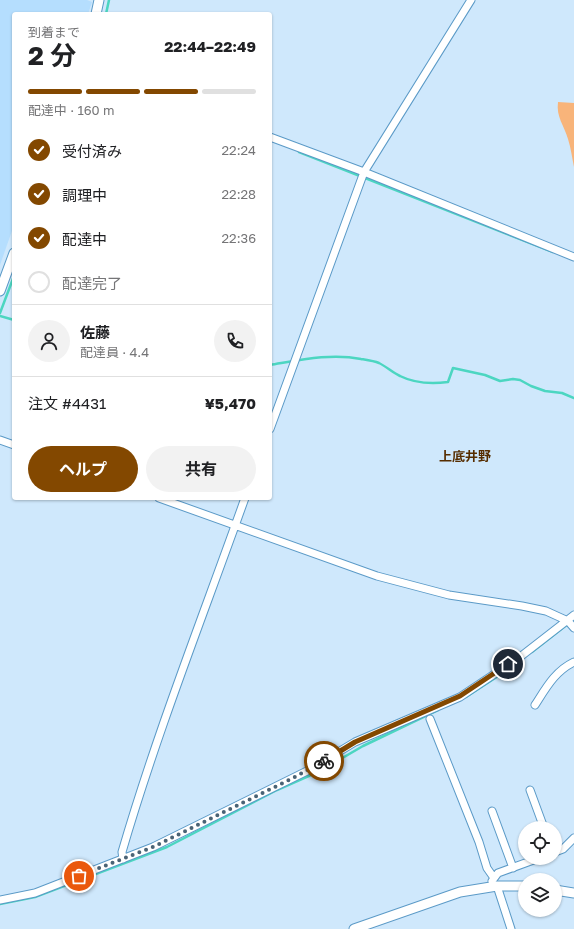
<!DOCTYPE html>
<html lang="ja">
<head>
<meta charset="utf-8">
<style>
  :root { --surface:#fff; --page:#f2f2f2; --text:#202124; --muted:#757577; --line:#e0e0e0; --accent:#834800 }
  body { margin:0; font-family:"Golos Text","Noto Sans JP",sans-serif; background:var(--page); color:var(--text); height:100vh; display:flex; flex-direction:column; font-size:15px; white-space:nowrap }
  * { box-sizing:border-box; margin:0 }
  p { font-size:13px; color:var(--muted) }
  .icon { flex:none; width:22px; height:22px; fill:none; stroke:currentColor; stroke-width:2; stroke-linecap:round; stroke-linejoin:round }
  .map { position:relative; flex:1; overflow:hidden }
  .side { position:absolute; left:12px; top:12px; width:260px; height:488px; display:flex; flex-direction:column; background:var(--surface); border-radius:4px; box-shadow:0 1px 3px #0004 }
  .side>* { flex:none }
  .tools { position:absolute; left:518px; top:821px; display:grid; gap:8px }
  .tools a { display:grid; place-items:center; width:44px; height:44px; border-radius:50%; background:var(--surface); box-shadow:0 1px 3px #0004; font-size:20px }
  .pin { position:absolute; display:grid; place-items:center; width:34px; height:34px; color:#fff; margin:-17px; border:2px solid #fff; border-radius:50%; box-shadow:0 1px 4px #0007 }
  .courier { position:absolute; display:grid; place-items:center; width:40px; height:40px; margin:-20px; border:3px solid #834800; border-radius:50%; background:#fff; color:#222; box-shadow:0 1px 5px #0007 }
  .head em { font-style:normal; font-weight:700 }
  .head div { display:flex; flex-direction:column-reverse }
  .head { display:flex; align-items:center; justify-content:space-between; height:68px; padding:0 16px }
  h1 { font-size:26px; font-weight:700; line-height:30px }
  .bar { display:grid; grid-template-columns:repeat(4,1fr); gap:6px 4px; align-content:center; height:48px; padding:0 16px }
  .bar i { height:5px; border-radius:3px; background:var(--line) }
  .bar .selected { background:var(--accent) }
  .bar p { grid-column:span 4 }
  .line { display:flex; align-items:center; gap:10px; padding:0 16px; border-top:1px solid var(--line) }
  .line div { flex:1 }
  .round { display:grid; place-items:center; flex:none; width:42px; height:42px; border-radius:21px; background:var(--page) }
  ol { padding:0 16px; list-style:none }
  li { display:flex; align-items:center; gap:12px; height:44px }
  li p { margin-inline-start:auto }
  li .icon { padding:4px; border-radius:50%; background:var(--accent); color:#fff; stroke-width:4 }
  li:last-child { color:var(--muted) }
  li i { width:22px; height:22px; border:2px solid var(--line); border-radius:50% }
  .cta { display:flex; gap:8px; margin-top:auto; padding:8px 16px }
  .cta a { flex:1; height:46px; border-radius:24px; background:var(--accent); color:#fff; font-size:16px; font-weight:700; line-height:46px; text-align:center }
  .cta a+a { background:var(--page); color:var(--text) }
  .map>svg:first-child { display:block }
  .built { fill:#b5defe }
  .green { fill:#f8b47a }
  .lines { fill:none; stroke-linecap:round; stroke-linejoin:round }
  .stream { stroke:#4cd6c1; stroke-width:2.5 }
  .minor-casing { stroke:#5b9ac7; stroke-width:9 }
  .tertiary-casing { stroke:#5b9ac7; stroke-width:11 }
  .minor { stroke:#fff; stroke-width:7 }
  .tertiary { stroke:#fff; stroke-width:9 }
  .done { stroke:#4a6375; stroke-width:4; stroke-dasharray:0 7.2 }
  .route { stroke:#834800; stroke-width:5 }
  .labels { text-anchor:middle; stroke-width:4; stroke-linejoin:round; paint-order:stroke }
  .quarter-label { font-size:13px; font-weight:bold; fill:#562d00; stroke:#cfe8fc }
</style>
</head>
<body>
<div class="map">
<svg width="574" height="929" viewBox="0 0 574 929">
  <rect width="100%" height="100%" fill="#cfe8fc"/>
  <!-- built -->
  <path class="built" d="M 0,0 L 87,0 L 92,2 L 88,14 L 14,14 L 14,225 L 0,265 Z"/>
  <!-- green -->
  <path class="green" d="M 558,102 L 574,103 L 574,167 C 572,158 571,148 568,139 C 564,125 556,117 558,102 Z"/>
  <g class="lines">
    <!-- stream -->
    <path class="stream" d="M 106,14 L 109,0
      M 299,152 L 553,252
      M 0,313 L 14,276
      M 0,316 L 14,320
      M 270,365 C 300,360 331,353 361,359 C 367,360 374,361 379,363 C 387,367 393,373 400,376 C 414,383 432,384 448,382 L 453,368 L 485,375 L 500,381 L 513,379 L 520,380 L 531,386 L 545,391 L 562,393 L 574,398
      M 532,652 L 569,623
      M 466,697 L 509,669
      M 0,904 L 35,897 L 167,847 L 277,790 L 320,771 L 363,746 L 438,710"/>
    <defs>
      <path id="minor" d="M 270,137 L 364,172 L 574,257
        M 270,429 L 364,172 L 471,0
        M 0,440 L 14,445
        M 159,498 L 377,576 L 449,595 L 522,606 L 546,611 L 568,621 L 574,628
        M 535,705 C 546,688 555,671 574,662
        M 430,719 L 479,842 L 487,868 L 494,878
        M 530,790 L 544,828
        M 492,811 L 513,868
        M 555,852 L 563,849 L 574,838
        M 123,859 L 122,852 C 157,732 203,616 245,498
        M 492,881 L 498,873 L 539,858
        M 497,886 L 511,929
        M 0,900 L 35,893 L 153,847 L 307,771 L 355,742 L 460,697 L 520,657 L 574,615"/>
      <path id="tertiary" d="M 96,14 L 99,0
        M 0,291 L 14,253
        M 555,890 L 574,893
        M 354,929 L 460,892 L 497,886 L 525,886"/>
    </defs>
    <!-- minor casing -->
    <use href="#minor" class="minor-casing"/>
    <!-- tertiary casing -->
    <use href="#tertiary" class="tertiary-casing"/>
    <!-- minor -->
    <use href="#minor" class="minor"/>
    <!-- tertiary -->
    <use href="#tertiary" class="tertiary"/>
  </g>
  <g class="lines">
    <!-- done -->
    <path class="done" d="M 79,876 L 153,847 L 293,778 L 324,761"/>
    <!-- route -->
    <path class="route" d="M 324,761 L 355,742 L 460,696 L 508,664"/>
  </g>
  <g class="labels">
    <!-- quarter labels -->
    <g class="quarter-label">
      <text x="465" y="461">上底井野</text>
    </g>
  </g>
</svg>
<div class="tools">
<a><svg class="icon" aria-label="locate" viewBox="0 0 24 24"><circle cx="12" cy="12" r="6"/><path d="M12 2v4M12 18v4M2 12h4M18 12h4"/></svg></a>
<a><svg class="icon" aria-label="layers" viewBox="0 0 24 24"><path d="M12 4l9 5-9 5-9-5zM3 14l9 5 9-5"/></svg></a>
</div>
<div class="pin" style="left:79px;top:876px;background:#ea580c"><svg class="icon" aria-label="bag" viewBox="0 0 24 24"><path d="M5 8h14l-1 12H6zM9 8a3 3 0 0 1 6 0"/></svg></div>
<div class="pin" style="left:508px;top:664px;background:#1f2937"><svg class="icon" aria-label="home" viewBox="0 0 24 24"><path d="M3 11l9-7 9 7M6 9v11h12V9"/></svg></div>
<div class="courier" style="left:324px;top:761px"><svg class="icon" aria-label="bike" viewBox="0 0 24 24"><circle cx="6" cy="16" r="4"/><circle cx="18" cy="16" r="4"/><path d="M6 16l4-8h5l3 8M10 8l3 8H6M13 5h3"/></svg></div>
<section class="side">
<div class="head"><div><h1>2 分</h1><p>到着まで</p></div><em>22:44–22:49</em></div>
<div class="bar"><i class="selected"></i><i class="selected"></i><i class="selected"></i><i></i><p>配達中 · 160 m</p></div>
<ol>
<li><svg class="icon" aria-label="check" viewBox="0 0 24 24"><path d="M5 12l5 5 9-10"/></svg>受付済み<p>22:24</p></li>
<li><svg class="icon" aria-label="check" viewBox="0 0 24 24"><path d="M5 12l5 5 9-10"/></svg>調理中<p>22:28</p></li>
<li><svg class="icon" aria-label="check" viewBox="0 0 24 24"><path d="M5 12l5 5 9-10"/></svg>配達中<p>22:36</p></li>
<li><i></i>配達完了</li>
</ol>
<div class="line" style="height:72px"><a class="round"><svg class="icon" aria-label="person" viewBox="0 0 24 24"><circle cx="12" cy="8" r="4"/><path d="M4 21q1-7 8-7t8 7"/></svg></a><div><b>佐藤</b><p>配達員 · 4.4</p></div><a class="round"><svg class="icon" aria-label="phone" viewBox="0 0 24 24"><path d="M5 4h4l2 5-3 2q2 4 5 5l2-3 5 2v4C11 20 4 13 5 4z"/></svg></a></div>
<div class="line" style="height:52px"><div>注文 #4431</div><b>¥5,470</b></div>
<div class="cta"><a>ヘルプ</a><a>共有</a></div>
</section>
</div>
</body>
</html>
